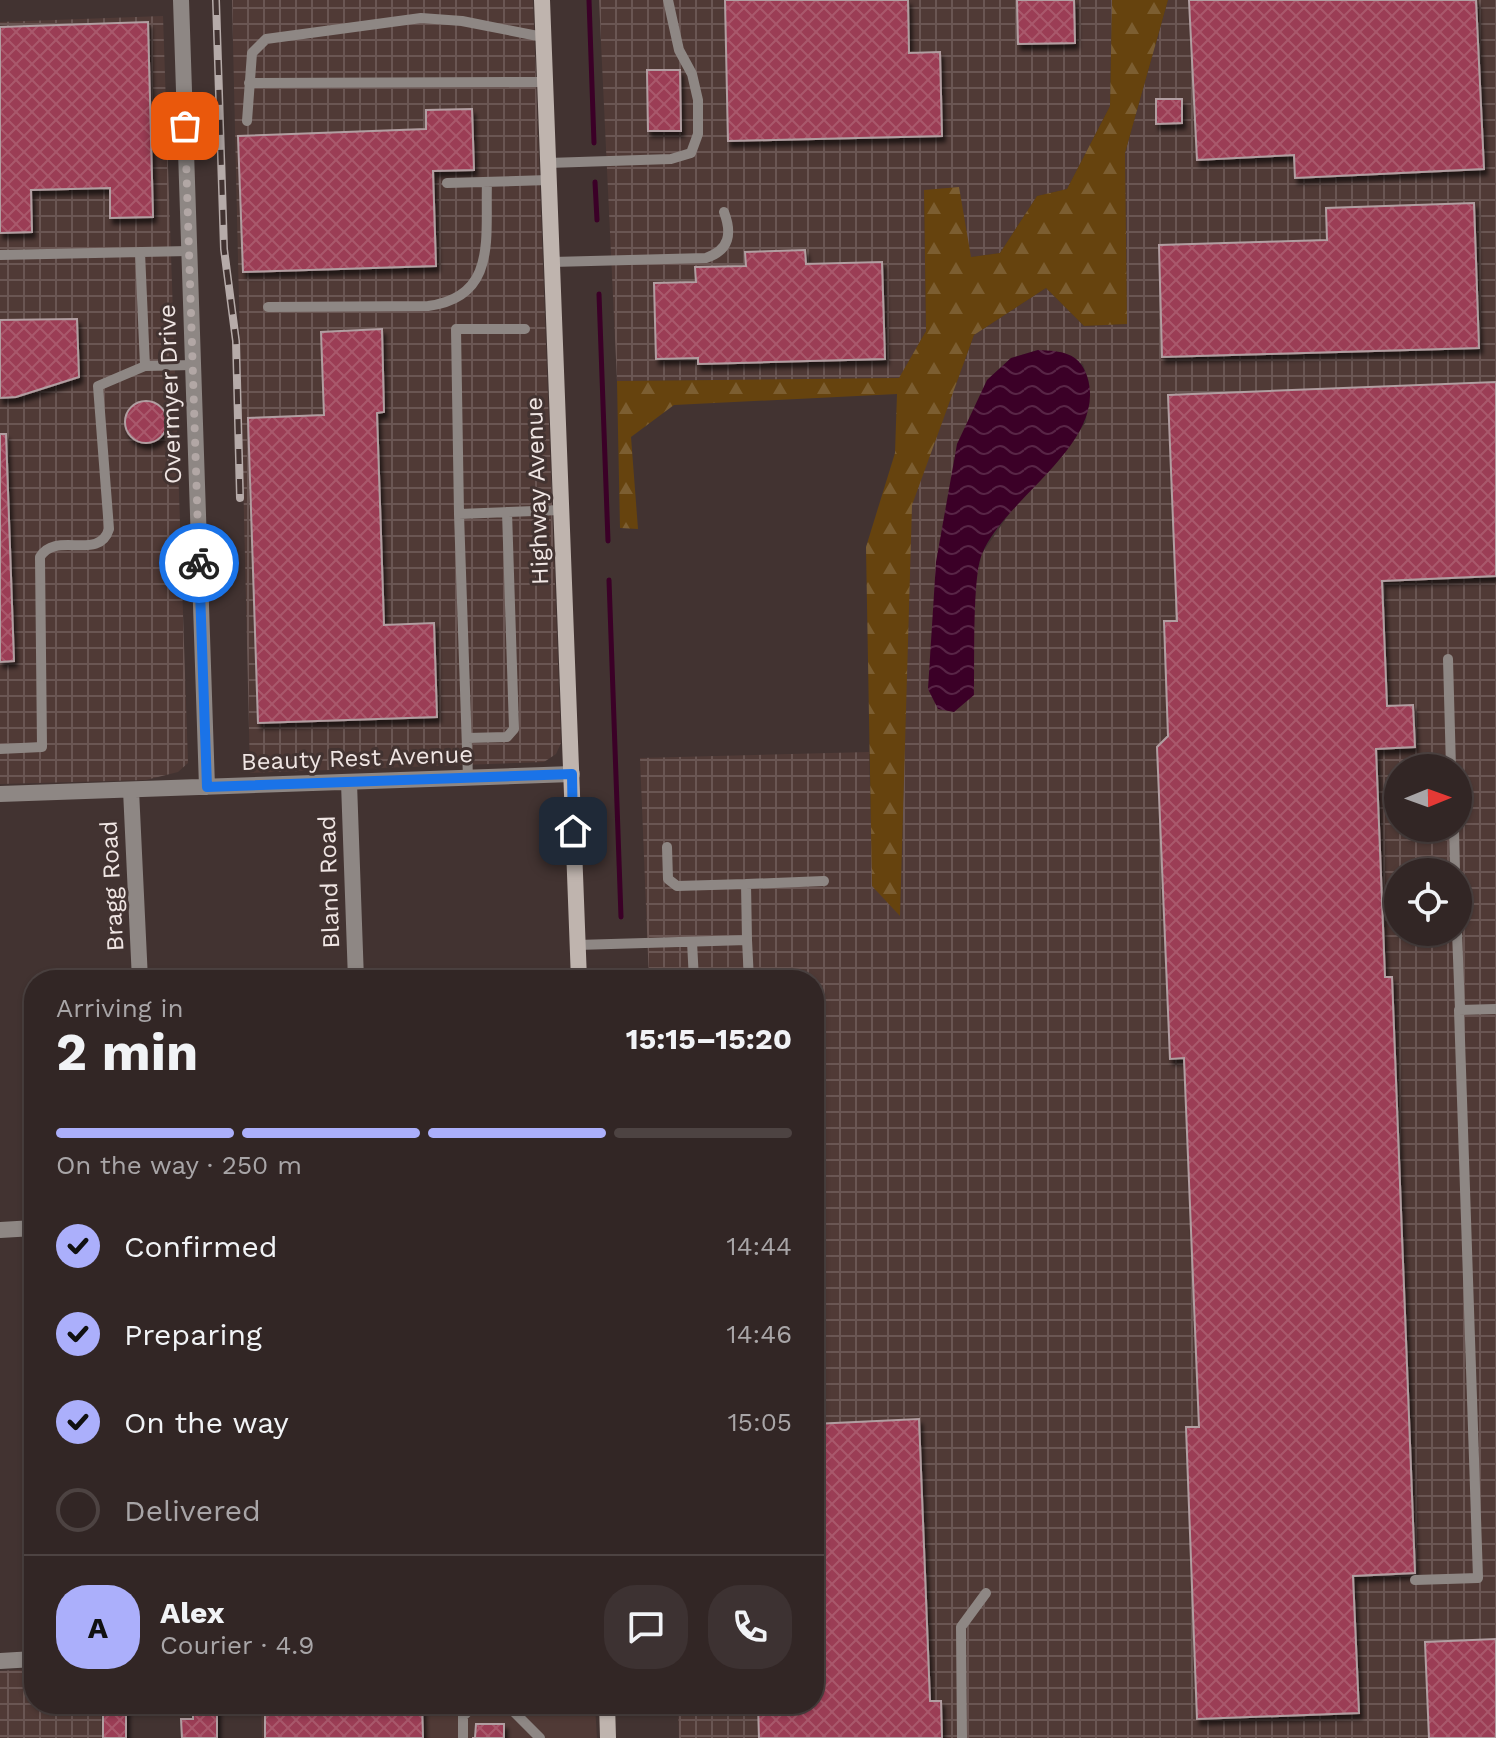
<!DOCTYPE html>
<html lang="en">
<head>
<meta charset="utf-8">
<style>
  :root { --surface:#322625; --page:#3d3232; --text:#f1f3f6; --muted:#a8a5a7; --line:#4d4342; --accent:#abaffb }
  body { margin:0; font-family:"Work Sans",sans-serif; background:var(--page); color:var(--text); height:100vh; display:flex; flex-direction:column; font-size:30px; white-space:nowrap }
  * { box-sizing:border-box; margin:0 }
  p { font-size:26px; color:var(--muted) }
  .icon { flex:none; width:44px; height:44px; fill:none; stroke:currentColor; stroke-width:2; stroke-linecap:round; stroke-linejoin:round }
  .map { position:relative; flex:1; overflow:hidden }
  .details { position:absolute; left:24px; top:970px; width:800px; height:744px; display:flex; flex-direction:column; background:var(--surface); border-radius:32px; box-shadow:0 2px 6px #0004,0 0 0 2px var(--line) }
  .details>* { flex:none }
  .needle { width:52px; rotate:89deg }
  .buttons { position:absolute; left:1384px; top:754px; display:grid; gap:16px }
  .buttons a { display:grid; place-items:center; width:88px; height:88px; border-radius:50%; background:var(--surface); box-shadow:0 2px 6px #0004,0 0 0 2px var(--line); font-size:40px }
  .pin { position:absolute; display:grid; place-items:center; width:68px; height:68px; color:#fff; margin:-34px; border-radius:16px; box-shadow:0 4px 12px #0006 }
  .courier { position:absolute; display:grid; place-items:center; width:80px; height:80px; margin:-40px; border:6px solid #1a73e8; border-radius:50%; background:#fff; color:#222; box-shadow:0 2px 10px #0007 }
  .headline em { font-style:normal; font-weight:700 }
  .headline div { display:flex; flex-direction:column-reverse }
  .headline { display:flex; align-items:center; justify-content:space-between; height:136px; padding:0 32px }
  h1 { font-size:52px; font-weight:700; line-height:60px }
  .bar { display:grid; grid-template-columns:repeat(4,1fr); gap:12px 8px; align-content:center; height:96px; padding:0 32px }
  .bar i { height:10px; border-radius:6px; background:var(--line) }
  .bar .active { background:var(--accent) }
  .bar p { grid-column:span 4 }
  .line { display:flex; align-items:center; gap:20px; padding:0 32px; border-top:2px solid var(--line) }
  .line div { flex:1 }
  .round { display:grid; place-items:center; flex:none; width:84px; height:84px; border-radius:32px; background:var(--page) }
  ol { padding:0 32px; list-style:none }
  li { display:flex; align-items:center; gap:24px; height:88px }
  li p { margin-inline-start:auto }
  li .icon { padding:8px; border-radius:50%; background:var(--accent); color:#111; stroke-width:4 }
  li:last-child { color:var(--muted) }
  li i { width:44px; height:44px; border:4px solid var(--line); border-radius:50% }
  .map>svg:first-child { display:block }
  .built { fill:#503a36 }
  .industrial { fill:url(#industrial-grid); fill-rule:evenodd }
  .forest { fill:url(#forest-firs) }
  .water { fill:url(#water-waves) }
  .lines { fill:none; stroke-linecap:round; stroke-linejoin:round }
  .stream { stroke:#3b0027; stroke-width:5 }
  .building { fill:url(#building-cross-hatch); stroke:#b19ea1; stroke-width:2; filter:url(#shadow) }
  .lane { stroke:#8e8784; stroke-width:10 }
  .street { stroke:#8e8784; stroke-width:16 }
  .secondary { stroke:#bfb4ae; stroke-width:16 }
  .rail-casing { stroke:#b6aba9; stroke-width:8 }
  .rail { stroke:#423331; stroke-width:5; stroke-dasharray:15; stroke-linecap:butt }
  .done { stroke:#b2a7a5; stroke-width:8; stroke-dasharray:0 14.4 }
  .route { stroke:#1a73e8; stroke-width:10 }
  .labels { text-anchor:middle; stroke-width:6; stroke-linejoin:round; paint-order:stroke }
  .street-label { font-size:24px; fill:#efe5e3; stroke:#423331 }
</style>
</head>
<body>
<div class="map">
<svg width="1496" height="1738" viewBox="0 0 1496 1738">
  <defs>
    <pattern id="industrial-grid" width="8" height="8" patternUnits="userSpaceOnUse" patternTransform="scale(2)"><rect width="8" height="8" fill="#503a36"/><path d="M0 4h8M4 0v8" fill="none" stroke="#6a5653"/></pattern>
    <pattern id="forest-firs" width="22" height="20" patternUnits="userSpaceOnUse" patternTransform="scale(2)"><rect width="22" height="20" fill="#66430e"/><path d="M5 1l3.5 6h-7zM16 11l3.5 6h-7z" fill="#7c5e31"/></pattern>
    <pattern id="water-waves" width="16" height="10" patternUnits="userSpaceOnUse" patternTransform="scale(2)"><rect width="16" height="10" fill="#3b0027"/><path d="M0 5q4-4 8 0t8 0" fill="none" stroke="#582546"/></pattern>
    <pattern id="building-cross-hatch" width="8" height="8" patternUnits="userSpaceOnUse" patternTransform="scale(2)"><rect width="8" height="8" fill="#9b3c54"/><path d="M0 0l8 8M0 8l8-8" fill="none" stroke="#a9586c"/></pattern>
    <filter id="shadow"><feDropShadow dx="3" dy="5.5" stdDeviation="2" flood-color="#0009"/></filter>
  </defs>
  <rect width="100%" height="100%" fill="#423331"/>
  <!-- built -->
  <path class="built" d="M 261,1704 L 595,1704 L 597,1738 L 262,1738 Z"/>
  <!-- industrial -->
  <path class="industrial" d="M 232,0 L 533,0 L 561,743 L 556,754 L 544,762 L 250,773 Z
    M 599,0 L 1112,0 L 1110,106 L 1067,189 L 1037,196 L 1000,253 L 971,257 L 924,190 L 926,331 L 899,379 L 617,381 Z
    M 1168,0 L 1496,0 L 1496,1738 L 679,1738 L 678,1704 L 814,1704 L 814,980 L 649,980 L 640,758 L 869,752 L 873,885 L 900,914 L 911,505 L 974,335 L 1046,288 L 1084,326 L 1126,324 L 1125,153 ZM 1038,350 L 1083,364 L 1089,382 L 1086,422 L 1058,461 L 1016,504 L 981,555 L 979,575 L 987,380 L 1011,358 ZM 1398,768 L 1458,768 L 1458,828 L 1398,828 ZM 1398,872 L 1458,872 L 1458,932 L 1398,932 Z
    M 163,16 L 188,763 L 178,772 L 146,780 L 0,784 L 0,22 Z
    M 34,1669 L 34,1704 L 101,1704 L 102,1738 L 0,1738 L 0,1671 Z"/>
  <!-- forest -->
  <path class="forest" d="M 1112,0 L 1168,0 L 1125,153 L 1127,324 L 1084,326 L 1046,288 L 974,335 L 912,505 L 900,916 L 872,886 L 866,547 L 895,453 L 897,394 L 674,405 L 631,437 L 638,529 L 620,528 L 617,381 L 899,378 L 926,331 L 924,190 L 959,187 L 971,257 L 1000,253 L 1037,196 L 1067,189 L 1110,106 Z"/>
  <!-- water -->
  <path class="water" d="M 1038,350 C 1061,351 1079,352 1087,376 C 1109,443 1005,497 982,554 C 972,577 975,666 974,695 L 954,712 L 938,709 L 928,689 L 936,562 L 957,444 L 987,380 L 1011,358 Z"/>
  <g class="lines">
    <!-- stream -->
    <path class="stream" d="M 589,0 L 594,143
      M 595,182 L 597,220
      M 599,294 L 608,541
      M 609,580 L 621,917"/>
  </g>
  <!-- building -->
  <path class="building" d="M 725,0 L 908,0 L 909,53 L 940,52 L 942,136 L 728,141 Z
    M 1017,0 L 1074,0 L 1075,43 L 1018,44 Z
    M 1189,0 L 1476,0 L 1484,169 L 1295,178 L 1294,155 L 1197,160 Z
    M 148,22 L 153,217 L 110,218 L 110,188 L 31,190 L 32,232 L 0,233 L 0,27 Z
    M 647,70 L 680,70 L 681,131 L 648,131 Z
    M 1156,99 L 1182,99 L 1182,123 L 1156,124 Z
    M 472,109 L 474,170 L 433,171 L 436,266 L 243,272 L 238,136 L 426,129 L 426,110 Z
    M 1474,203 L 1479,348 L 1162,357 L 1159,245 L 1327,240 L 1326,208 Z
    M 805,250 L 806,264 L 882,262 L 885,359 L 698,364 L 698,358 L 656,359 L 654,283 L 696,282 L 695,267 L 746,266 L 745,252 Z
    M 77,319 L 79,377 L 16,397 L 0,398 L 0,320 Z
    M 382,329 L 384,412 L 377,413 L 384,625 L 434,623 L 437,717 L 258,723 L 248,418 L 324,415 L 321,332 Z
    M 1496,382 L 1496,576 L 1382,581 L 1387,706 L 1413,705 L 1415,747 L 1376,749 L 1385,977 L 1392,977 L 1415,1573 L 1353,1576 L 1359,1713 L 1197,1719 L 1186,1427 L 1199,1427 L 1184,1058 L 1170,1059 L 1157,747 L 1168,736 L 1164,621 L 1177,621 L 1168,395 Z
    M125 422a21 21 0 1 1 42 0a21 21 0 1 1-42 0Z
    M 0,434 L 6,434 L 14,661 L 0,662 Z
    M 919,1419 L 930,1701 L 941,1701 L 942,1738 L 759,1738 L 758,1704 L 814,1704 L 814,1424 Z
    M 1496,1639 L 1496,1738 L 1429,1738 L 1425,1642 Z
    M 103,1704 L 126,1704 L 126,1738 L 103,1738 Z
    M 217,1704 L 217,1738 L 182,1738 L 181,1719 L 193,1719 L 193,1705 Z
    M 265,1704 L 422,1704 L 423,1738 L 265,1738 Z
    M 476,1724 L 504,1724 L 504,1738 L 472,1738 L 475,1738 Z"/>
  <g class="lines">
    <!-- lane -->
    <path class="lane" d="M 249,83 L 545,82
      M 247,121 L 252,53 L 266,39 L 421,18 L 462,21 L 543,37
      M 548,163 L 671,159 L 691,153 L 698,134 L 698,100 L 692,74 L 679,50 L 668,0
      M 447,183 L 549,180
      M 140,252 L 145,366
      M 0,255 L 189,251
      M 552,262 L 706,258 C 730,250 732,233 724,212
      M 268,307 L 428,306 C 498,297 485,237 487,182
      M 525,329 L 456,329 L 459,514 L 561,510
      M 459,514 L 468,778
      M 1448,659 L 1451,768
      M 467,738 L 507,737 L 514,729 L 507,512
      M 0,749 L 42,747 L 40,557 C 56,530 99,562 109,529 L 98,386 L 145,366 L 193,365
      M 1454,828 L 1455,872
      M 667,847 L 668,879 L 677,886 L 746,884
      M 1457,932 L 1460,1010
      M 747,940 L 746,884 L 824,881
      M 692,942 L 694,980
      M 577,945 L 747,940 L 749,980
      M 1415,1580 L 1478,1578 L 1459,1010 L 1496,1009
      M 506,1704 L 540,1738
      M 463,1738 L 463,1716 L 476,1704
      M 962,1738 L 961,1627 L 986,1593"/>
    <!-- street -->
    <path class="street" d="M 181,0 L 207,787
      M 349,783 L 356,980
      M 131,790 L 140,980
      M 0,794 L 572,774
      M 0,1230 L 34,1228
      M 0,1661 L 34,1659"/>
    <!-- secondary -->
    <path class="secondary" d="M 542,0 L 579,980
      M 607,1704 L 608,1738"/>
    <defs>
      <path id="rail" d="M 216,0 L 224,249 L 236,341 L 240,498"/>
    </defs>
    <!-- rail casing -->
    <use href="#rail" class="rail-casing"/>
    <!-- rail -->
    <use href="#rail" class="rail"/>
  </g>
  <g class="lines">
    <!-- done -->
    <path class="done" d="M 185,126 L 199,563"/>
    <!-- route -->
    <path class="route" d="M 199,563 L 207,787 L 572,774 L 573,831"/>
  </g>
  <g class="labels">
    <!-- street labels -->
    <g class="street-label">
      <text transform="translate(170 394) rotate(-92)" y="8">Overmyer Drive</text>
      <text transform="translate(537 491) rotate(-92)" y="8">Highway Avenue</text>
      <text transform="translate(357 758) rotate(-2)" y="8">Beauty Rest Avenue</text>
      <text transform="translate(329 882) rotate(-92)" y="8">Bland Road</text>
      <text transform="translate(112 886) rotate(-93)" y="8">Bragg Road</text>
    </g>
  </g>
</svg>
<div class="buttons">
<a><svg class="needle" viewBox="-14 -14 28 28"><path d="M0-13l5 13h-10z" fill="#e53935"/><path d="M0 13l5-13h-10z" fill="#a8a5a7"/></svg></a>
<a><svg class="icon" aria-label="locate" viewBox="0 0 24 24"><circle cx="12" cy="12" r="6"/><path d="M12 2v4M12 18v4M2 12h4M18 12h4"/></svg></a>
</div>
<div class="pin" style="left:185px;top:126px;background:#ea580c"><svg class="icon" aria-label="bag" viewBox="0 0 24 24"><path d="M5 8h14l-1 12H6zM9 8a3 3 0 0 1 6 0"/></svg></div>
<div class="pin" style="left:573px;top:831px;background:#1f2937"><svg class="icon" aria-label="home" viewBox="0 0 24 24"><path d="M3 11l9-7 9 7M6 9v11h12V9"/></svg></div>
<div class="courier" style="left:199px;top:563px"><svg class="icon" aria-label="bike" viewBox="0 0 24 24"><circle cx="6" cy="16" r="4"/><circle cx="18" cy="16" r="4"/><path d="M6 16l4-8h5l3 8M10 8l3 8H6M13 5h3"/></svg></div>
<section class="details">
<div class="headline"><div><h1>2 min</h1><p>Arriving in</p></div><em>15:15–15:20</em></div>
<div class="bar"><i class="active"></i><i class="active"></i><i class="active"></i><i></i><p>On the way · 250 m</p></div>
<ol>
<li><svg class="icon" aria-label="check" viewBox="0 0 24 24"><path d="M5 12l5 5 9-10"/></svg>Confirmed<p>14:44</p></li>
<li><svg class="icon" aria-label="check" viewBox="0 0 24 24"><path d="M5 12l5 5 9-10"/></svg>Preparing<p>14:46</p></li>
<li><svg class="icon" aria-label="check" viewBox="0 0 24 24"><path d="M5 12l5 5 9-10"/></svg>On the way<p>15:05</p></li>
<li><i></i>Delivered</li>
</ol>
<div class="line" style="height:144px"><b class="round" style="background:var(--accent);color:#111">A</b><div><b>Alex</b><p>Courier · 4.9</p></div><a class="round"><svg class="icon" aria-label="chat" viewBox="0 0 24 24"><path d="M4 5h16v11H9l-5 4z"/></svg></a><a class="round"><svg class="icon" aria-label="phone" viewBox="0 0 24 24"><path d="M5 4h4l2 5-3 2q2 4 5 5l2-3 5 2v4C11 20 4 13 5 4z"/></svg></a></div>
</section>
</div>
</body>
</html>
